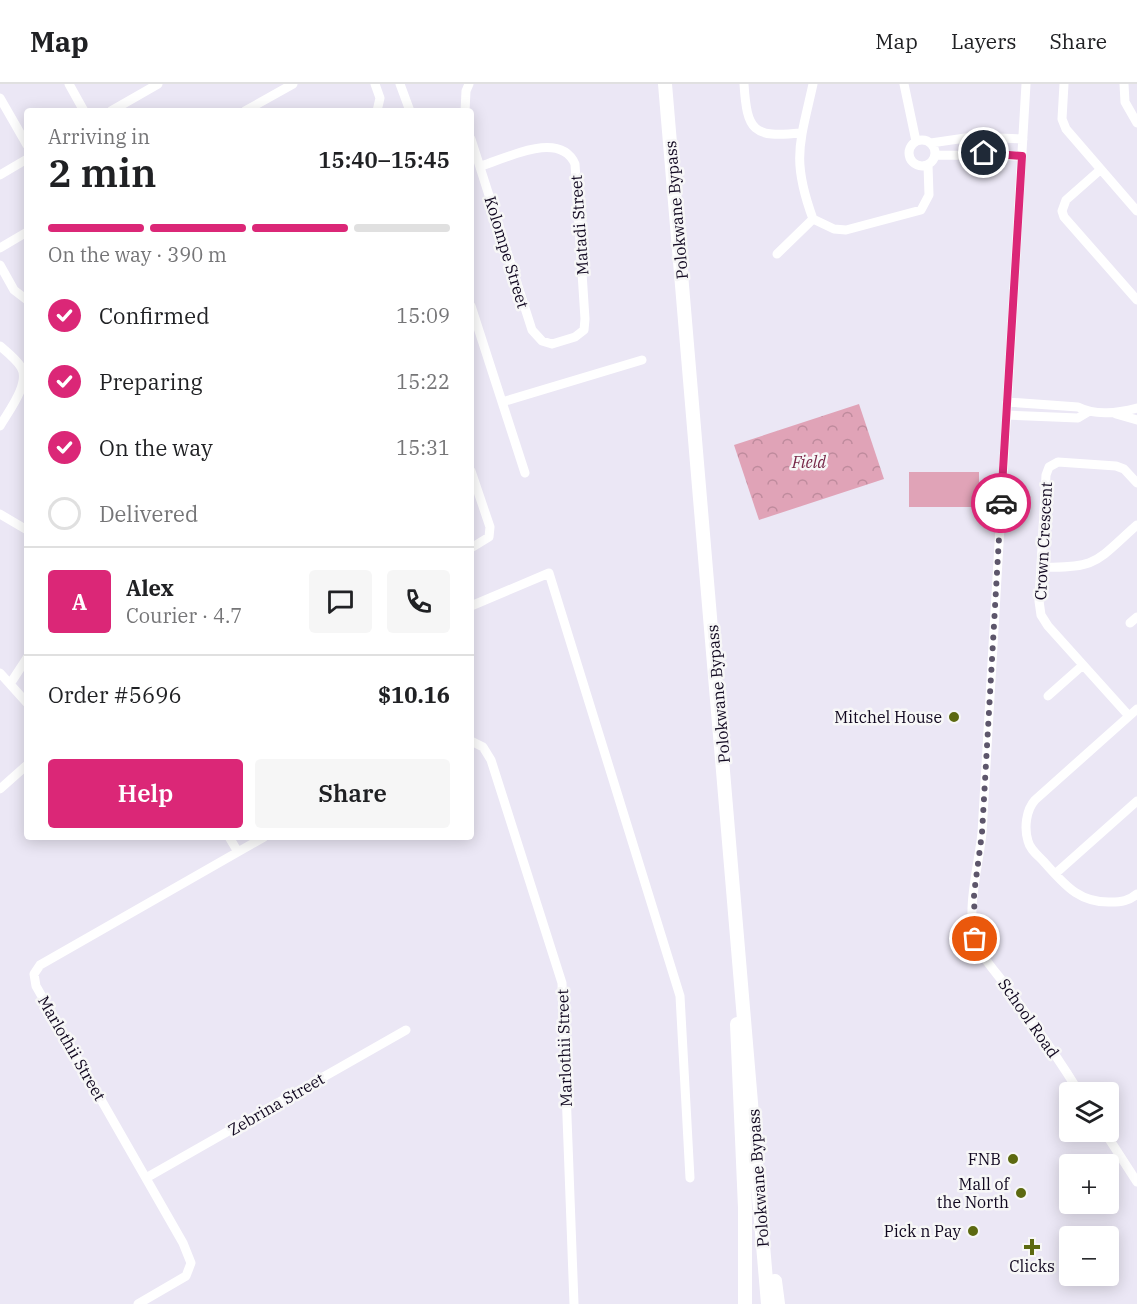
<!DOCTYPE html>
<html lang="en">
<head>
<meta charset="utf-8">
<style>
  :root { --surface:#fff; --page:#f6f6f6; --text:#202124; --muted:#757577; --line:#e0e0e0; --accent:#db2777 }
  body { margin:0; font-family:"IBM Plex Serif",serif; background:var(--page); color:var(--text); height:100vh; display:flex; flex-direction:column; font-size:22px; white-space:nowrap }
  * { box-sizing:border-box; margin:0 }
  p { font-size:20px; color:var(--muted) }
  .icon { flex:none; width:33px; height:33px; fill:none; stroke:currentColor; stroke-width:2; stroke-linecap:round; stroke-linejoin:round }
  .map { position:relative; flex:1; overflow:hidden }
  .details { position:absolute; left:24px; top:24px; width:450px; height:732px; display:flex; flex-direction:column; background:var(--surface); border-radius:6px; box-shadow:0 3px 15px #0003 }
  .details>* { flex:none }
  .tools { position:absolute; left:1059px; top:998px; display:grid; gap:12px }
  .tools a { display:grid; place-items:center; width:60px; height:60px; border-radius:6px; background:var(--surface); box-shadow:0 3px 15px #0003; font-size:30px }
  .pin { position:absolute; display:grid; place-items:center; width:51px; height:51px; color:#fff; margin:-26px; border:3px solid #fff; border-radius:50%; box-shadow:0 2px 6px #0007 }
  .courier { position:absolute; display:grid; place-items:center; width:60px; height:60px; margin:-30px; border:4px solid #db2777; border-radius:50%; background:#fff; color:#222; box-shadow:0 2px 8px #0007 }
  .overview em { font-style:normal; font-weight:600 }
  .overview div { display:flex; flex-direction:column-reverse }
  .overview { display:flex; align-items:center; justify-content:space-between; height:102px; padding:0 24px }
  h1 { font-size:39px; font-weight:600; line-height:45px }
  .bar { display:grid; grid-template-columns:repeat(4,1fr); gap:9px 6px; align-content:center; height:72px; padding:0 24px }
  .bar i { height:8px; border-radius:4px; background:var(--line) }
  .bar .active { background:var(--accent) }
  .bar p { grid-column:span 4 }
  .line { display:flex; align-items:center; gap:15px; padding:0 24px; border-top:2px solid var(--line) }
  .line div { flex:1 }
  .round { display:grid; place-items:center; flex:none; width:63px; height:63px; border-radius:6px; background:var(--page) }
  ol { padding:0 24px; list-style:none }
  li { display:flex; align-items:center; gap:18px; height:66px }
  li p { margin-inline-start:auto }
  li .icon { padding:6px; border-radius:50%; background:var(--accent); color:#fff; stroke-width:4 }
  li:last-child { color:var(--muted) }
  li i { width:33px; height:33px; border:3px solid var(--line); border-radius:50% }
  .button { display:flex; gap:12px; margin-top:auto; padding:12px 24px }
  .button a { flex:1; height:69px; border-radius:6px; background:var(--accent); color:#fff; font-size:24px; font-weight:600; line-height:69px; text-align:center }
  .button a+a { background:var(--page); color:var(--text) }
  header { display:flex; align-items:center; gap:36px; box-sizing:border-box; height:84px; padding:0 30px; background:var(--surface); border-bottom:2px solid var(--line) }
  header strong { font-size:28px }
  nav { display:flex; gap:33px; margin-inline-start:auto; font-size:21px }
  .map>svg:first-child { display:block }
  .park { fill:url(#park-crowns) }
  .garden { fill:#e0a3b7 }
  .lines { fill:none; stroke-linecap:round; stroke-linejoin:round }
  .minor { stroke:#fff; stroke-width:9 }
  .highway { stroke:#fff; stroke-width:14 }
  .done { stroke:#5d566b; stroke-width:6; stroke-dasharray:0 10.8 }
  .route { stroke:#db2777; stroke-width:8 }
  .poi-dot { fill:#5c6910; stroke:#f7f7f7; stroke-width:2 }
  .labels { text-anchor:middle; stroke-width:5; stroke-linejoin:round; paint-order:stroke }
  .street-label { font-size:16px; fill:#110820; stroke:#f7f7f7 }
  .park-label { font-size:16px; font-style:italic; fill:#762647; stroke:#f7f7f7 }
  .poi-label { font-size:16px; fill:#110820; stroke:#f7f7f7; text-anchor:end }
</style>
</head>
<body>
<header>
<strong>Map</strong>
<nav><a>Map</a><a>Layers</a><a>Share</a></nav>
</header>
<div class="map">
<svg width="1137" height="1220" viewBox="0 0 1137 1220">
  <defs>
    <pattern id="park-crowns" width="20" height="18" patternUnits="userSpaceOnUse" patternTransform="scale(1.5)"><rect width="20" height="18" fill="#e0a3b7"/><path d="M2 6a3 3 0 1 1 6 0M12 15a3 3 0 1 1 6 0" fill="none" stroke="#bf8b9d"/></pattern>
  </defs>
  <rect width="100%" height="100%" fill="#ebe7f5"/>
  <!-- park -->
  <path class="park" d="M 859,320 L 884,395 L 759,436 L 734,361 Z"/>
  <!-- garden -->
  <path class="garden" d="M 909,388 L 979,388 L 979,423 L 909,423 Z"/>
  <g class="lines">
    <!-- minor -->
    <path class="minor" d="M 69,0 L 84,27
      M 375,0 L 380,14 L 377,27
      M 400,0 L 410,27
      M 744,0 C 747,47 753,54 800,49
      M 813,0 C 800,59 791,75 813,135 L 834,145 L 846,146 L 921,126 L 929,111 L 928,81
      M 904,0 L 916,57
      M 1026,0 L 982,749 C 979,779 966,826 975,855 C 981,874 1000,892 1011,909 C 1035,941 1058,974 1079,1008
      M 1064,0 L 1062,35 L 1066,45 L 1137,127
      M 1124,0 L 1125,18 L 1137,39
      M 0,14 L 27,61
      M 111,27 L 158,0
      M 245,27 L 293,0
      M 465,27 L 466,7 L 469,0
      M 471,55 L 532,246 L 542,257 L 552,260 L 575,253 L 584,246 L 585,235 L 575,80 C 560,46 507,74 481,82
      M909 69a13 13 0 1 1 26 0a13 13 0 1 1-26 0Z
      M 931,59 L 972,53 L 1023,55
      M 935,71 L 1022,72
      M 1100,86 L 1066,116 L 1062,127 L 1064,133 L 1137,216
      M 0,91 L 27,75
      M 0,164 L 27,148
      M 777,170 L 813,135
      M 0,181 L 14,206 L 27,216
      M 471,222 L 525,389
      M 0,262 C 7,268 16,275 21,283 C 31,299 8,328 0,342
      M 502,318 L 642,276
      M 1007,318 L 1078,323 C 1096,332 1117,329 1137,324
      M 1116,330 L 1137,336
      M 1007,331 L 1078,334 L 1088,328
      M 471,387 L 490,443 L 489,453 L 471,464
      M 0,430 L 27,446
      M 1041,483 C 1098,485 1096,477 1137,441
      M 471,522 L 549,489 L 680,912 L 690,1094
      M 1130,539 L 1137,533
      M 0,589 L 27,619
      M 10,600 L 27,574
      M 1048,612 L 1083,581
      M 1137,625 L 1035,716 C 1026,726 1024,744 1028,757 C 1030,766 1039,772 1045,779 C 1065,801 1079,819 1111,818 C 1121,818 1129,817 1137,810
      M 1129,632 L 1048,542 L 1041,531 L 1039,517 L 1046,391 L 1049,383 L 1058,378 L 1116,382 L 1124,385 L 1137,399
      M 471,657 L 483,663 L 491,676 L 562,899 L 574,1220
      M 0,705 L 27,681
      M 229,753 L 238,768
      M 1055,790 L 1137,717
      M 1104,1047 L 1137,1098
      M 146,1094 L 406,946
      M 138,1220 L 186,1192 L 191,1179 L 183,1159 L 36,902 L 34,890 L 40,881 L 264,753"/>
    <!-- highway -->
    <path class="highway" d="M 665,0 L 768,1220
      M 737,940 L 745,1124 L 745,1220
      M 775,1197 L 778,1220"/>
  </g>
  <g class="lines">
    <!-- done -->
    <path class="done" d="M 975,855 L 974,810 L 982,749 L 1001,419"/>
    <!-- route -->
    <path class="route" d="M 984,69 L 1022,72 L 1001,419"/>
  </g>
  <!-- markers -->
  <g class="poi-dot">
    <circle cx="954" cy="633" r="6"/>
    <circle cx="1013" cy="1075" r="6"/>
    <circle cx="1021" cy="1109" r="6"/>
    <circle cx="973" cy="1147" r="6"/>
    <path d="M1029 1154h6v6h6v6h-6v6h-6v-6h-6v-6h6z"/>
  </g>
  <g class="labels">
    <!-- street labels -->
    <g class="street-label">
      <text transform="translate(676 126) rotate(-95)" y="6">Polokwane Bypass</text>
      <text transform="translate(579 141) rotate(-94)" y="6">Matadi Street</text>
      <text transform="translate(507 168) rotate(73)" y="6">Kolompe Street</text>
      <text transform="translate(1043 457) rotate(-87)" y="6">Crown Crescent</text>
      <text transform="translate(718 610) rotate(-95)" y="6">Polokwane Bypass</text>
      <text transform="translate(1029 934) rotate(55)" y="6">School Road</text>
      <text transform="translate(72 964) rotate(60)" y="6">Marlothii Street</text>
      <text transform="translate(564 964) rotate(-92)" y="6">Marlothii Street</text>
      <text transform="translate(276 1020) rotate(-30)" y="6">Zebrina Street</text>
      <text transform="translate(758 1094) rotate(-94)" y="6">Polokwane Bypass</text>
    </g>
    <!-- park labels -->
    <g class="park-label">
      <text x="809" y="384">Field</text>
    </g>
    <!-- poi labels -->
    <g class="poi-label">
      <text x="942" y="639">Mitchel House</text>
      <text x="1001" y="1081">FNB</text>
      <text x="1009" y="1106">Mall of<tspan x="1009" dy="18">the North</tspan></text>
      <text x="961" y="1153">Pick n Pay</text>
      <text x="1032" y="1188" text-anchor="middle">Clicks</text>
    </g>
  </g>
</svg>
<div class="tools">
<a><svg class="icon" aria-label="layers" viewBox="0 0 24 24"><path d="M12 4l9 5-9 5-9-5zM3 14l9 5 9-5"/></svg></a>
<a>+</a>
<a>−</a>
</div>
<div class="pin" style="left:975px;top:855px;background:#ea580c"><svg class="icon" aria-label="bag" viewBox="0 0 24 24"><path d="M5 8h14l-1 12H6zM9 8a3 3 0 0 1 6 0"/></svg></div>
<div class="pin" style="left:984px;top:69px;background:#1f2937"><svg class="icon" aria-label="home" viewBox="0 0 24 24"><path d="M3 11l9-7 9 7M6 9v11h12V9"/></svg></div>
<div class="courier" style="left:1001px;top:419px"><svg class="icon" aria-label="car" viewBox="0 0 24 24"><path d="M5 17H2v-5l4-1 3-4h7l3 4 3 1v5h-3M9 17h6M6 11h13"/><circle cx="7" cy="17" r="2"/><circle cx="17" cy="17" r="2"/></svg></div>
<section class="details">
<div class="overview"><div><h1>2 min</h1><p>Arriving in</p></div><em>15:40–15:45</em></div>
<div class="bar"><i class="active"></i><i class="active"></i><i class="active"></i><i></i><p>On the way · 390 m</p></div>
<ol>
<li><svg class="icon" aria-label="check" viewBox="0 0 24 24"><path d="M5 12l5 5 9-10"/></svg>Confirmed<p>15:09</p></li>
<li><svg class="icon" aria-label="check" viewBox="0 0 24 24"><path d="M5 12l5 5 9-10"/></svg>Preparing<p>15:22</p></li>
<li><svg class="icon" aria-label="check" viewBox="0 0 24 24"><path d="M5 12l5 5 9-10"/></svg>On the way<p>15:31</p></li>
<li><i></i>Delivered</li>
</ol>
<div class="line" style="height:108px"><b class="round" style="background:var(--accent);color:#fff">A</b><div><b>Alex</b><p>Courier · 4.7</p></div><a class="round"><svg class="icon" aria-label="chat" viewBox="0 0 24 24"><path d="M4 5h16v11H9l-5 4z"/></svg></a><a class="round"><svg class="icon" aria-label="phone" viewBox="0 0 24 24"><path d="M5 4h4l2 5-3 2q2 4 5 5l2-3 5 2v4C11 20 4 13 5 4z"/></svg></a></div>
<div class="line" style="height:78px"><div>Order #5696</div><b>$10.16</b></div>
<div class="button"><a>Help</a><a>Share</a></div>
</section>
</div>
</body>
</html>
